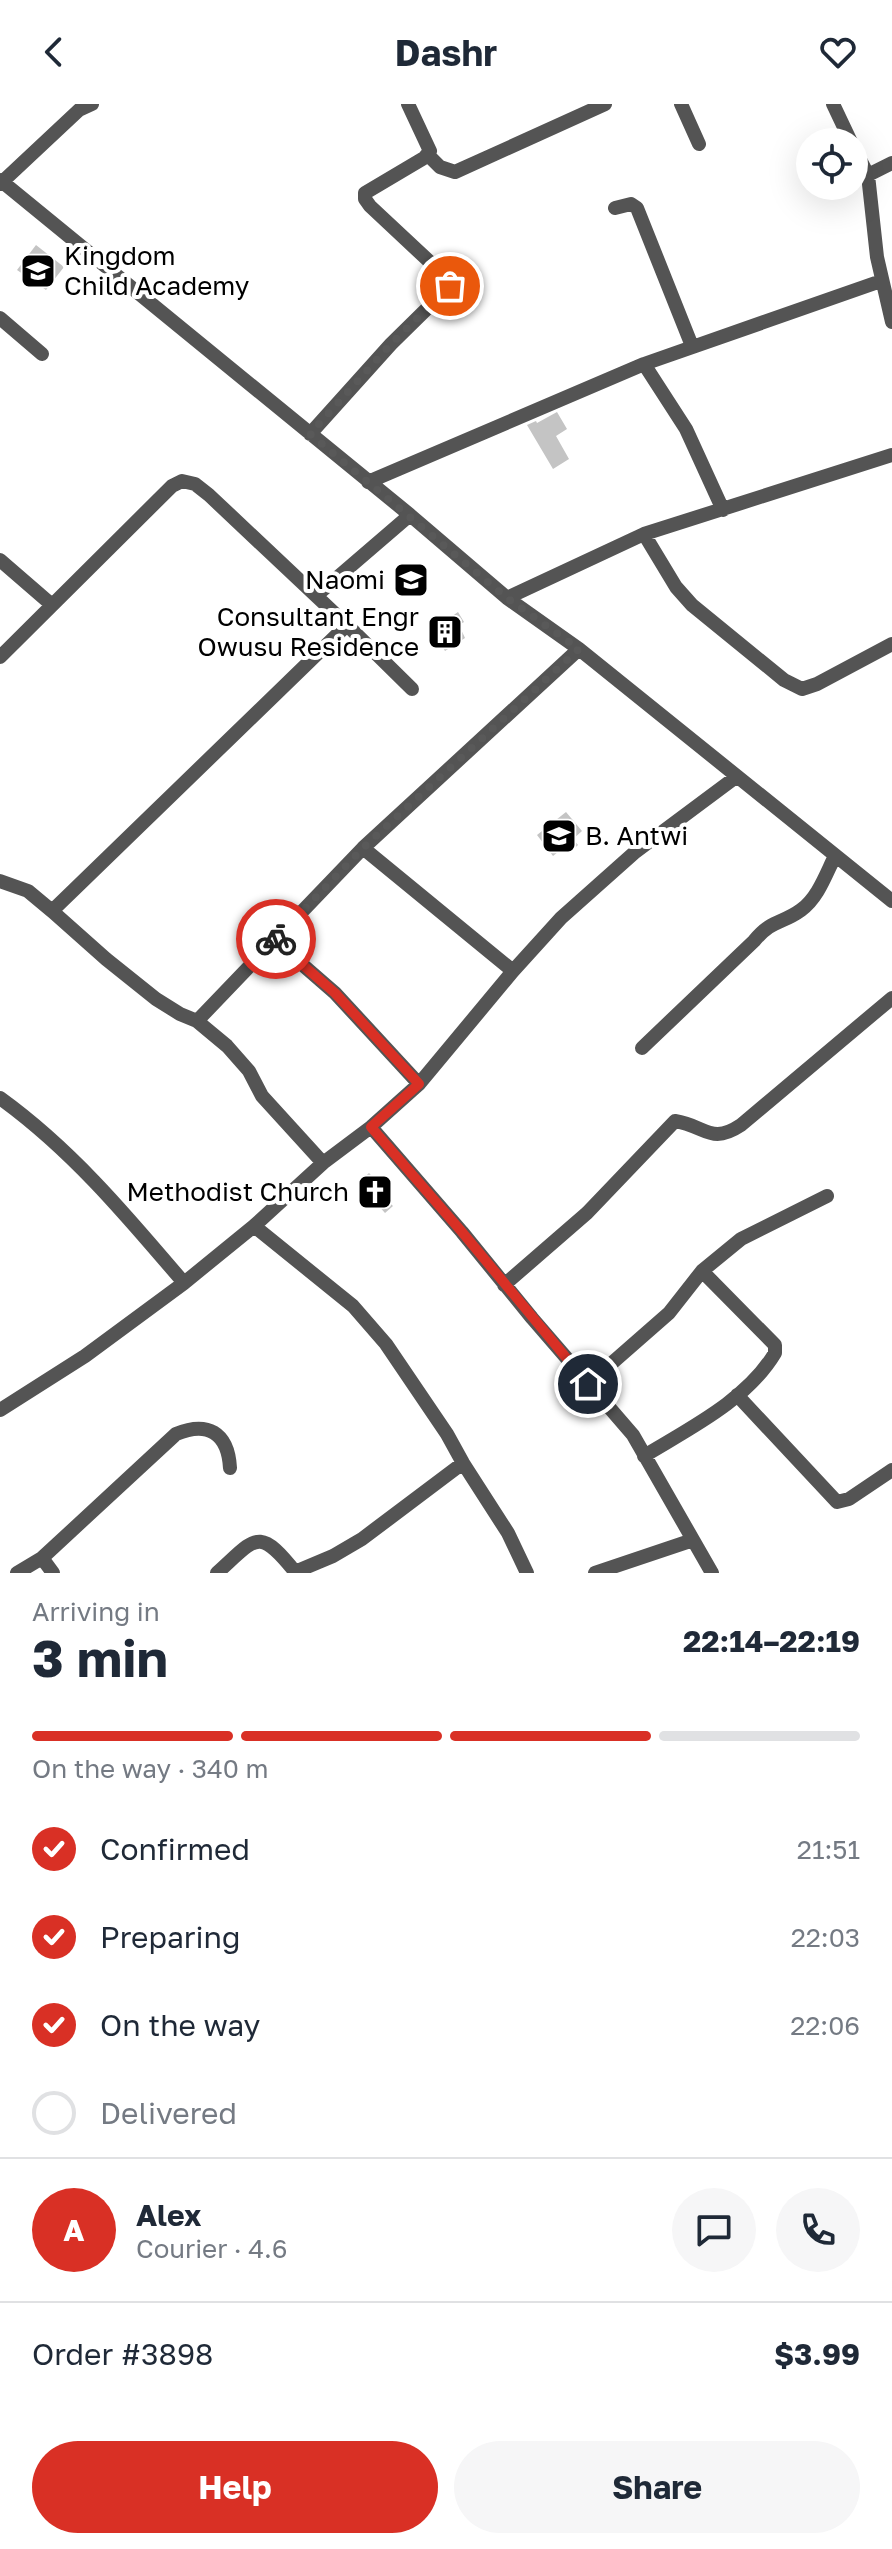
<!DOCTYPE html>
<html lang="en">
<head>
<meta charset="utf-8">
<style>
  :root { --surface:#fff; --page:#f6f6f7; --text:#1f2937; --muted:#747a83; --line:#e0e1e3; --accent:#d93025 }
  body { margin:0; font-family:"Golos Text",sans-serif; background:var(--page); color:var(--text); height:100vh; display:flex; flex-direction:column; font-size:30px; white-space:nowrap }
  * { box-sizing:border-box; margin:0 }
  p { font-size:26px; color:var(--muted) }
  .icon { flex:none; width:44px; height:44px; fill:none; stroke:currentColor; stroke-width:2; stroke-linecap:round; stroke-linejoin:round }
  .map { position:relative; height:1469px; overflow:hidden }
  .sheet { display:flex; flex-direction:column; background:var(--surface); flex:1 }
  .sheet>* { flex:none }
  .tools { position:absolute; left:796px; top:24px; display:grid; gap:16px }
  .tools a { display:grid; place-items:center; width:72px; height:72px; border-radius:50%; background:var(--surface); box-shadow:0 8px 32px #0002; font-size:40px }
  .pin { position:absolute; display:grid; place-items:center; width:68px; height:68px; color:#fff; margin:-34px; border:4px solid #fff; border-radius:50%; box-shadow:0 2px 8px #0007 }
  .courier { position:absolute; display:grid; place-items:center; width:80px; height:80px; margin:-40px; border:6px solid #d93025; border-radius:50%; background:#fff; color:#222; box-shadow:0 2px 10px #0007 }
  .headline em { font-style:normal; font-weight:700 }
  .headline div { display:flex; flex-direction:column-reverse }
  .headline { display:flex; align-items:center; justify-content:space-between; height:136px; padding:0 32px }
  h1 { font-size:52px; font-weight:700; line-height:60px }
  .bar { display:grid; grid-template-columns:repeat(4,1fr); gap:12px 8px; align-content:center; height:96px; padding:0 32px }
  .bar i { height:10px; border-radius:6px; background:var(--line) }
  .bar .selected { background:var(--accent) }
  .bar p { grid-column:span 4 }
  .line { display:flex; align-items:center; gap:20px; padding:0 32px; border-top:2px solid var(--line) }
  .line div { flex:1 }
  .round { display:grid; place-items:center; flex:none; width:84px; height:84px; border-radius:42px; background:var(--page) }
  ol { padding:0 32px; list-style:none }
  li { display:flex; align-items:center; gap:24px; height:88px }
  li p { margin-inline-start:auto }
  li .icon { padding:8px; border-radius:50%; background:var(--accent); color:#fff; stroke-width:4 }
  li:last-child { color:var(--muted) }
  li i { width:44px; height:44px; border:4px solid var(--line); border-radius:50% }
  .primary-button { display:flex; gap:16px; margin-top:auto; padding:16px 32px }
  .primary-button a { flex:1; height:92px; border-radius:48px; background:var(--accent); color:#fff; font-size:32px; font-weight:700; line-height:92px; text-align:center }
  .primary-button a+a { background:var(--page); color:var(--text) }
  header { display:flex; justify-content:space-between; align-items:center; height:104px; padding:0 32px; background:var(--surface); font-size:36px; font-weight:700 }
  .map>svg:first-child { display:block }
  .building { fill:#c4c4c4 }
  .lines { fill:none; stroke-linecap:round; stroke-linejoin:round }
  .minor { stroke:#545454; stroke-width:14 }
  .done { stroke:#595959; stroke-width:8; stroke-dasharray:0 14.4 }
  .route { stroke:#d93025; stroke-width:10 }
  .labels { text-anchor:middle; stroke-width:8; stroke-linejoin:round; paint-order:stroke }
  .poi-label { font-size:26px; fill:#000; stroke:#fff; text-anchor:end }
</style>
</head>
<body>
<header><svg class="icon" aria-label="back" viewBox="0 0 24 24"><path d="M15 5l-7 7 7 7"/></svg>Dashr<svg class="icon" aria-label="heart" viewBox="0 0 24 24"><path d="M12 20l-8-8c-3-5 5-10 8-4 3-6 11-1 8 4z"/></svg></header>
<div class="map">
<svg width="892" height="1469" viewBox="0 0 892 1469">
  <rect width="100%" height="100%" fill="#fff"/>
  <!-- building -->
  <path class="building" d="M 36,141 L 64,163 L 46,186 L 17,166 Z
    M 557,308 L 567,325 L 556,332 L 569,355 L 553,365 L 527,321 L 536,317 L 537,319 Z
    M 412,461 L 423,480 L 407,491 L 396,471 Z
    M 458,508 L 464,518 L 459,521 L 465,534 L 445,547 L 432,526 Z
    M 566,708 L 582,727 L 573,735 L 578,741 L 569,749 L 563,744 L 553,752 L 537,731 Z
    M 369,1069 L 391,1093 L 387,1096 L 393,1102 L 385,1109 L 358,1079 Z"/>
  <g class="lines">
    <!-- minor -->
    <path class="minor" d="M 681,0 L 699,40
      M 833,0 L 851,38
      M 854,44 L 868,71 L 877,153 L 892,218
      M 428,51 L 440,63 L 455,68 L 605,0
      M 868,71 L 892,59
      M 0,76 L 410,411 L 507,494 L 579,545 L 892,797
      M 0,80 L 79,6 L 92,0
      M 615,104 L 631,100 L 637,104 L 692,242
      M 0,214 L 42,250
      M 644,260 L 881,177
      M 310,330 L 391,240 L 450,182 L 432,160 L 370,102 L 365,95 L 365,89 L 424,54 L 430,47 L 408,0
      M 368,378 L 644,260 L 686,325 L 723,406
      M 644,430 L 676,483 L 692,501 L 784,576 L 802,585 L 817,580 L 892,540
      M 0,456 L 52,501
      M 317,491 L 410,411
      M 507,494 L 644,430 L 892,351
      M 347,521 L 412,585
      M 0,553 L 172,382 L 182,377 L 195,380 L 209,391 L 347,521 L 52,807 L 28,787 L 0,777
      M 363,744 L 513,867
      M 52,807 L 106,855 L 156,895 L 180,910 L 197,917 L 227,942 L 249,967 L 262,992 L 323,1059
      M 274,836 L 335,889 L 419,980
      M 197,917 L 363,744 L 579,545
      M 642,944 L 754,837 C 772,815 782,820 801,806 C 818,794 826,770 835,752
      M 0,994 C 72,1046 127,1112 184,1179
      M 371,1023 L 462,1128 L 532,1214 L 633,1331 L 712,1469
      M 254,1122 L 353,1202 L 386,1240 L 447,1330 L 463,1359 L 508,1429 L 527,1469
      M 504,1181 L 587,1109 L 675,1017 C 706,1022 711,1041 741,1021 L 892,894
      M 588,1280 L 669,1209 L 702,1167 L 741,1135 L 827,1092
      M 737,1291 L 837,1398 L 849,1395 L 892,1366
      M 0,1306 L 85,1252 L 184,1179 L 254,1122 L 323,1059 L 371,1023 L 419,980 L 513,867 L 561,814 L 634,749 L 736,673
      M 644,1352 C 690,1324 747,1296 775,1249 L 775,1241 L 702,1167
      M 42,1454 L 53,1469
      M 295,1468 L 333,1452 L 362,1435 L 463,1359
      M 17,1469 L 42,1454 L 176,1330 C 207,1317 228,1328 230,1364
      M 217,1469 C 256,1434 258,1421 296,1469
      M 595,1469 L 693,1436"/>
  </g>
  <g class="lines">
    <!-- done -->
    <path class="done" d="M 276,835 L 363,744 L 579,545 L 507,494 L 310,330 L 391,240 L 450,182"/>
    <!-- route -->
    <path class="route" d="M 276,835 L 274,836 L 335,889 L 419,980 L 371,1023 L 462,1128 L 588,1280"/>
  </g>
  <!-- icons -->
  <defs>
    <symbol id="school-square" viewBox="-11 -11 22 22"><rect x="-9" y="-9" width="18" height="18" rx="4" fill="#000" stroke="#fff"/><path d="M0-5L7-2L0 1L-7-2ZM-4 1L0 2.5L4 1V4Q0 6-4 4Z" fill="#fff"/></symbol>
    <symbol id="building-square" viewBox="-11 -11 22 22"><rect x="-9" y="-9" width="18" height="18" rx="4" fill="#000" stroke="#fff"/><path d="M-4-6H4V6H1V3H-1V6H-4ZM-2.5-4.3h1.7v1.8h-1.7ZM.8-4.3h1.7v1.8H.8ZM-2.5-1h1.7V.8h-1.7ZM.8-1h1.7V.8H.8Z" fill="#fff"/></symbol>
    <symbol id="church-square" viewBox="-11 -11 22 22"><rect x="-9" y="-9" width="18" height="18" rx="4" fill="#000" stroke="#fff"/><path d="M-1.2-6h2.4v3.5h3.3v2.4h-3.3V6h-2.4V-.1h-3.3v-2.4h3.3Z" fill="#fff"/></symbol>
  </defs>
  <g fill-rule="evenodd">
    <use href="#school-square" x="18" y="147" width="40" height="40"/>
    <use href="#school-square" x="391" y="456" width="40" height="40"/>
    <use href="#building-square" x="425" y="508" width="40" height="40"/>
    <use href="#school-square" x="539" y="712" width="40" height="40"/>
    <use href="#church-square" x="355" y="1068" width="40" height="40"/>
  </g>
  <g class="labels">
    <!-- poi labels -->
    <g class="poi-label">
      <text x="64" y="161" text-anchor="start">Kingdom<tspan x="64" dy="30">Child Academy</tspan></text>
      <text x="385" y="485">Naomi</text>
      <text x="419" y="522">Consultant Engr<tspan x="419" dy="30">Owusu Residence</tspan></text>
      <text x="585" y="741" text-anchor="start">B. Antwi</text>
      <text x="349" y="1097">Methodist Church</text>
    </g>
  </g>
</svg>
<div class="tools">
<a><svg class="icon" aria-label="locate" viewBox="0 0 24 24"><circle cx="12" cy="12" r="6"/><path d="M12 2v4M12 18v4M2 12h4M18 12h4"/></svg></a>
</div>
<div class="pin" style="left:450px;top:182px;background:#ea580c"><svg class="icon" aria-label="bag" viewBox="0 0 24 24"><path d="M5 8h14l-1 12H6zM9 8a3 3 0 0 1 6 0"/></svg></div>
<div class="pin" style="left:588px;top:1280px;background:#1f2937"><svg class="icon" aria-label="home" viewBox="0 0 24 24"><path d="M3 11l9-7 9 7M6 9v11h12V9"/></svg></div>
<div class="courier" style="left:276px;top:835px"><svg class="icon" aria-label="bike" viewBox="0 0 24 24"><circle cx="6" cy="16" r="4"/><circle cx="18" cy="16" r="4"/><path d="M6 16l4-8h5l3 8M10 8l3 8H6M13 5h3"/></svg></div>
</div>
<section class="sheet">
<div class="headline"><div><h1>3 min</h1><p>Arriving in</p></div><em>22:14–22:19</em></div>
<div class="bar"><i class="selected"></i><i class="selected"></i><i class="selected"></i><i></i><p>On the way · 340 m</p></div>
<ol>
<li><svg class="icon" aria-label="check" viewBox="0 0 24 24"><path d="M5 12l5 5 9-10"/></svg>Confirmed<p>21:51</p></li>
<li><svg class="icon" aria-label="check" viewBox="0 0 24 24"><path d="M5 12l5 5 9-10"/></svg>Preparing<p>22:03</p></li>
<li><svg class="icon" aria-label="check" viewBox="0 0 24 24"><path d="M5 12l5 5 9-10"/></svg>On the way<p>22:06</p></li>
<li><i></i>Delivered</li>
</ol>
<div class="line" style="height:144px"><b class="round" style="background:var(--accent);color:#fff">A</b><div><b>Alex</b><p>Courier · 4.6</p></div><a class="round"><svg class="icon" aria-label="chat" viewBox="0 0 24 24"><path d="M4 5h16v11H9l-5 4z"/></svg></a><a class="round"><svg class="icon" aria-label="phone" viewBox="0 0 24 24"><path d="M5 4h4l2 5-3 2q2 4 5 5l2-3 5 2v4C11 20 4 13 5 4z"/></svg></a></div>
<div class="line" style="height:104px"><div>Order #3898</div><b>$3.99</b></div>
<div class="primary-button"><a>Help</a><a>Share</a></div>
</section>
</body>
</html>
